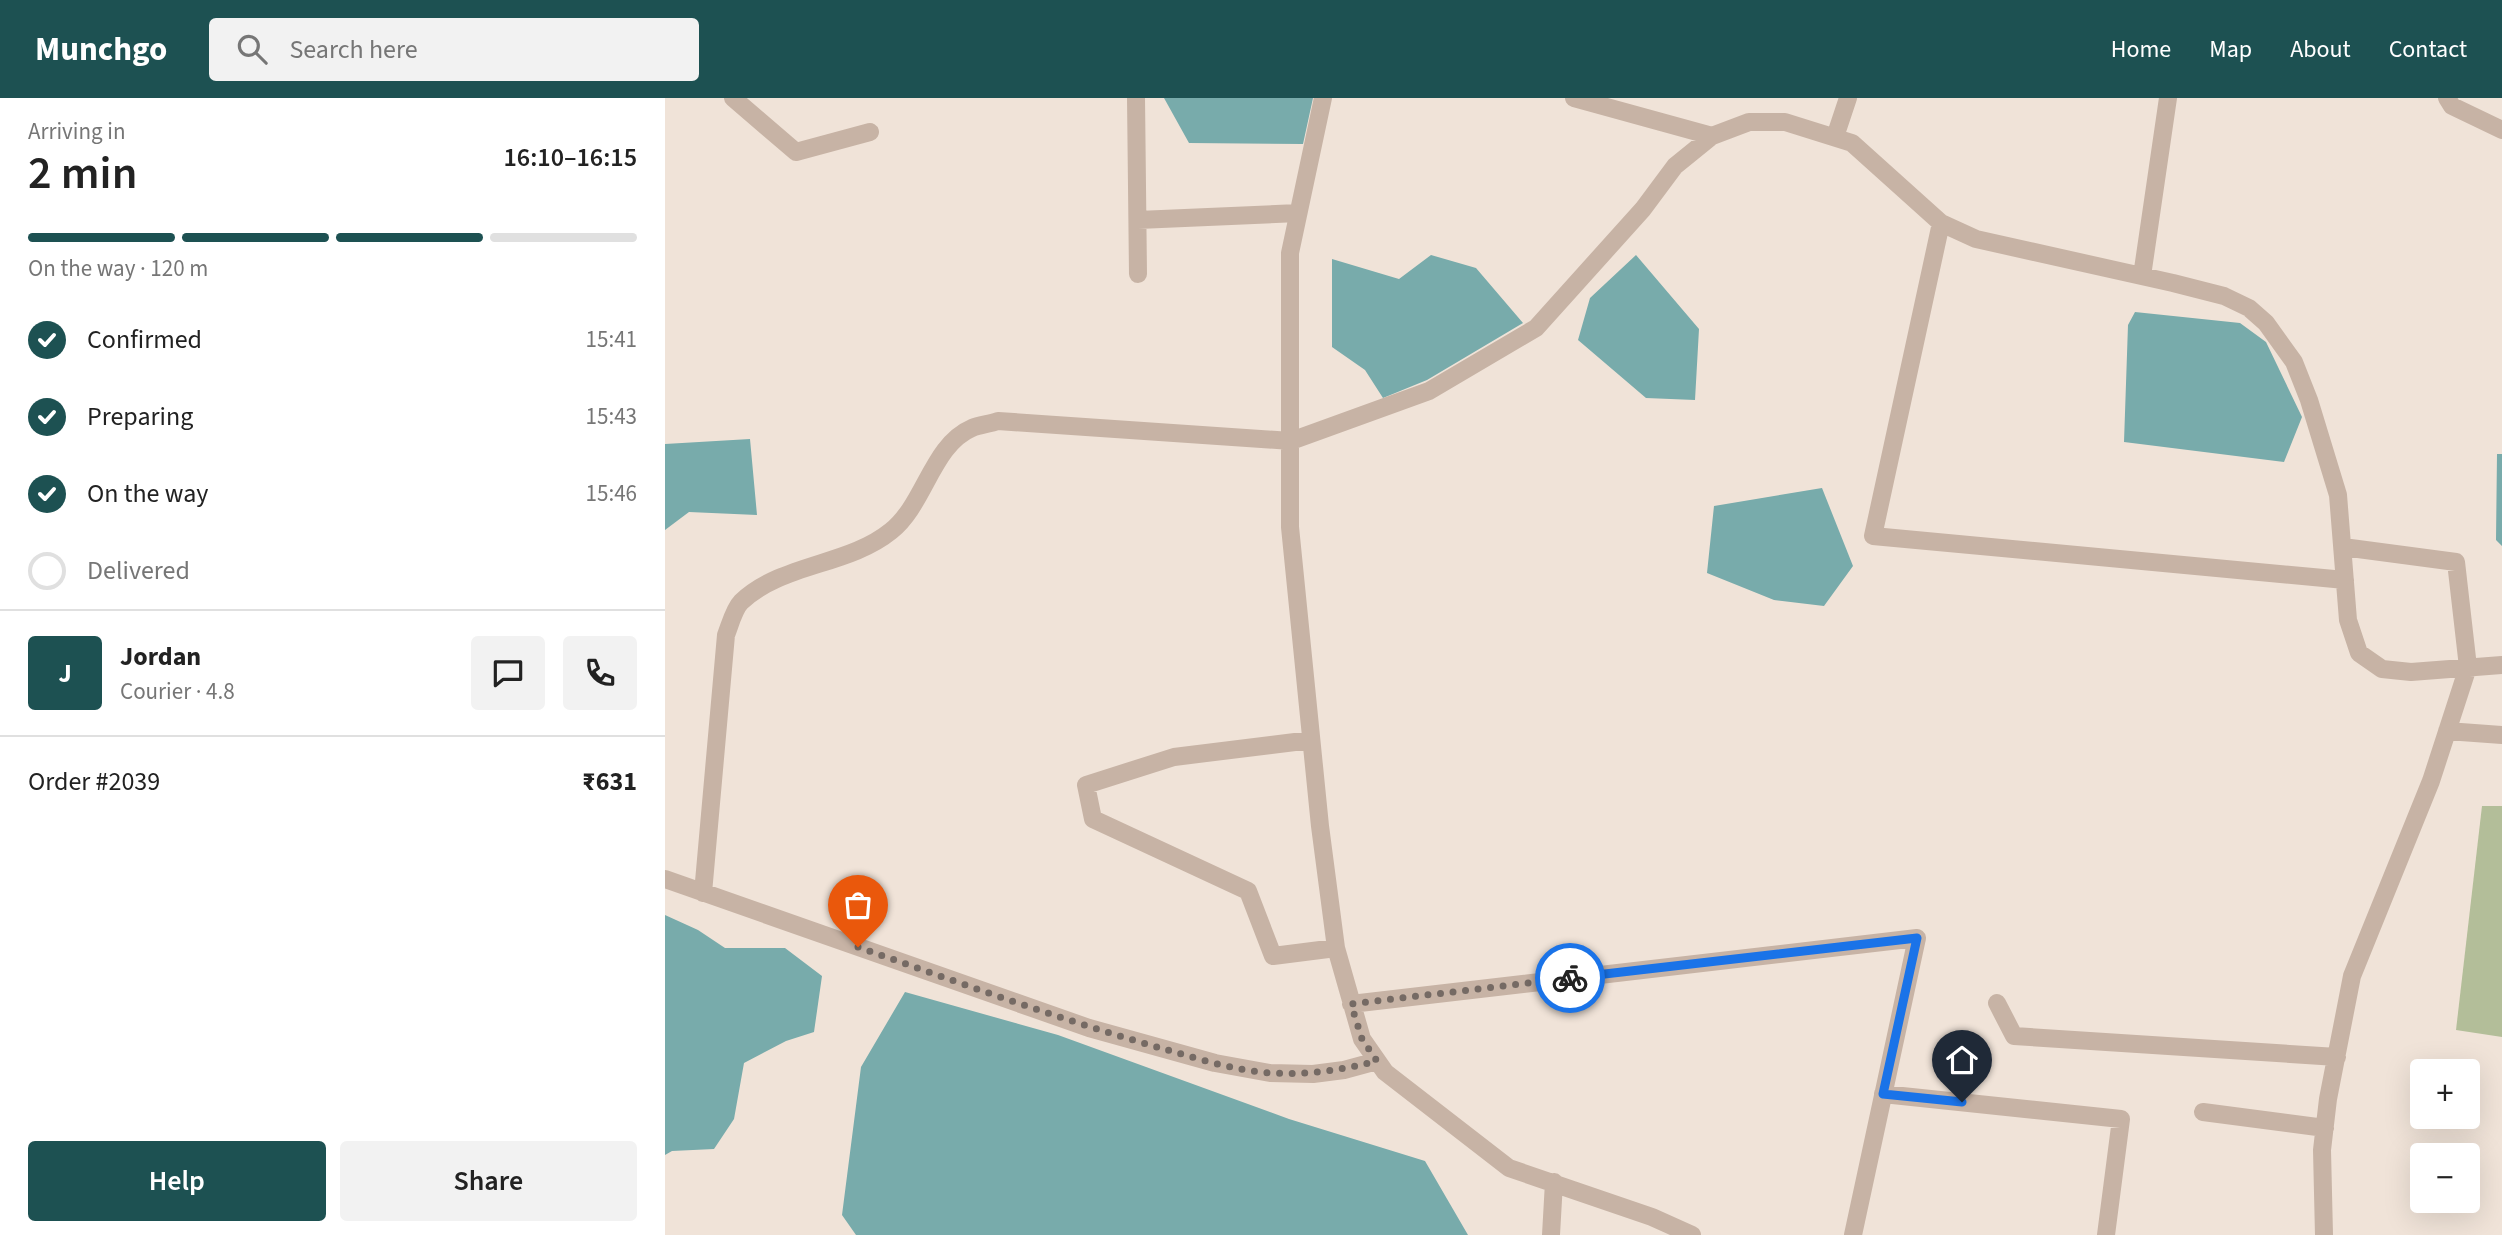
<!DOCTYPE html>
<html lang="en">
<head>
<meta charset="utf-8">
<style>
  :root { --surface:#fff; --page:#f2f2f2; --text:#222; --muted:#767676; --line:#e0e0e0; --accent:#1d5152 }
  body { margin:0; font-family:"Source Sans 3",sans-serif; background:var(--page); color:var(--text); height:100vh; display:flex; flex-direction:column; font-size:26px; white-space:nowrap }
  * { box-sizing:border-box; margin:0 }
  p { font-size:23px; color:var(--muted) }
  .icon { flex:none; width:38px; height:38px; fill:none; stroke:currentColor; stroke-width:2; stroke-linecap:round; stroke-linejoin:round }
  .map { position:relative; flex:1; overflow:hidden }
  .side { display:flex; flex-direction:column; background:var(--surface); width:665px }
  .side>* { flex:none }
  .controls { position:absolute; left:1745px; top:961px; display:grid; gap:14px }
  .controls a { display:grid; place-items:center; width:70px; height:70px; border-radius:7px; background:var(--surface); box-shadow:0 7px 28px #0002; font-size:35px }
  .pin { position:absolute; display:grid; place-items:center; width:60px; height:60px; color:#fff; margin:-72px -30px; border-radius:50% 50% 50% 0; rotate:-45deg; box-shadow:0 0 7px #0007 }
  .pin .icon { rotate:45deg }
  .courier { position:absolute; display:grid; place-items:center; width:70px; height:70px; margin:-35px; border:5px solid #1a73e8; border-radius:50%; background:#fff; color:#222; box-shadow:0 2px 9px #0007 }
  .overview em { font-style:normal; font-weight:600 }
  .overview div { display:flex; flex-direction:column-reverse }
  .overview { display:flex; align-items:center; justify-content:space-between; height:119px; padding:0 28px }
  h1 { font-size:46px; font-weight:600; line-height:52px }
  .bar { display:grid; grid-template-columns:repeat(4,1fr); gap:10px 7px; align-content:center; height:84px; padding:0 28px }
  .bar i { height:9px; border-radius:5px; background:var(--line) }
  .bar .on { background:var(--accent) }
  .bar p { grid-column:span 4 }
  .line { display:flex; align-items:center; gap:18px; padding:0 28px; border-top:2px solid var(--line) }
  .line div { flex:1 }
  .round { display:grid; place-items:center; flex:none; width:74px; height:74px; border-radius:7px; background:var(--page) }
  ol { padding:0 28px; list-style:none }
  li { display:flex; align-items:center; gap:21px; height:77px }
  li p { margin-inline-start:auto }
  li .icon { padding:7px; border-radius:50%; background:var(--accent); color:#fff; stroke-width:4 }
  li:last-child { color:var(--muted) }
  li i { width:38px; height:38px; border:4px solid var(--line); border-radius:50% }
  .button { display:flex; gap:14px; margin-top:auto; padding:14px 28px }
  .button a { flex:1; height:80px; border-radius:7px; background:var(--accent); color:#fff; font-size:28px; font-weight:600; line-height:80px; text-align:center }
  .button a+a { background:var(--page); color:var(--text) }
  header { display:flex; align-items:center; gap:42px; box-sizing:border-box; height:98px; padding:0 35px; background:var(--accent); color:#fff }
  header strong { font-size:33px }
  nav { display:flex; gap:38px; margin-inline-start:auto; font-size:24px }
  .search { width:490px; height:63px; background:var(--page); display:flex; align-items:center; gap:18px; box-sizing:border-box; padding:0 24px; border-radius:7px; color:var(--muted); font-size:26px }
  main { display:flex; flex:1; min-height:0 }
  .map>svg:first-child { display:block }
  .green { fill:#b3be99 }
  .water { fill:#78abab }
  .lines { fill:none; stroke-linecap:round; stroke-linejoin:round }
  .minor { stroke:#c7b3a5; stroke-width:18 }
  .done { stroke:#756a64; stroke-width:7; stroke-dasharray:0 12.6 }
  .route { stroke:#1a73e8; stroke-width:9 }
</style>
</head>
<body>
<header>
<strong>Munchgo</strong>
<div class="search"><svg class="icon" aria-label="search" viewBox="0 0 24 24"><circle cx="10" cy="10" r="6"/><path d="M15 15l6 6"/></svg>Search here</div>
<nav><a>Home</a><a>Map</a><a>About</a><a>Contact</a></nav>
</header>
<main>
<section class="side">
<div class="overview"><div><h1>2 min</h1><p>Arriving in</p></div><em>16:10–16:15</em></div>
<div class="bar"><i class="on"></i><i class="on"></i><i class="on"></i><i></i><p>On the way · 120 m</p></div>
<ol>
<li><svg class="icon" aria-label="check" viewBox="0 0 24 24"><path d="M5 12l5 5 9-10"/></svg>Confirmed<p>15:41</p></li>
<li><svg class="icon" aria-label="check" viewBox="0 0 24 24"><path d="M5 12l5 5 9-10"/></svg>Preparing<p>15:43</p></li>
<li><svg class="icon" aria-label="check" viewBox="0 0 24 24"><path d="M5 12l5 5 9-10"/></svg>On the way<p>15:46</p></li>
<li><i></i>Delivered</li>
</ol>
<div class="line" style="height:126px"><b class="round" style="background:var(--accent);color:#fff">J</b><div><b>Jordan</b><p>Courier · 4.8</p></div><a class="round"><svg class="icon" aria-label="chat" viewBox="0 0 24 24"><path d="M4 5h16v11H9l-5 4z"/></svg></a><a class="round"><svg class="icon" aria-label="phone" viewBox="0 0 24 24"><path d="M5 4h4l2 5-3 2q2 4 5 5l2-3 5 2v4C11 20 4 13 5 4z"/></svg></a></div>
<div class="line" style="height:91px"><div>Order #2039</div><b>₹631</b></div>
<div class="button"><a>Help</a><a>Share</a></div>
</section>
<div class="map">
<svg width="1837" height="1137" viewBox="0 0 1837 1137">
  <rect width="100%" height="100%" fill="#f0e3d8"/>
  <!-- green -->
  <path class="green" d="M 1817,708 L 1837,708 L 1837,939 L 1791,932 Z"/>
  <!-- water -->
  <path class="water" d="M 499,0 L 648,0 L 638,46 L 524,45 Z
    M 766,157 L 811,170 L 858,225 L 762,282 L 718,300 L 700,272 L 667,249 L 667,161 L 734,181 Z
    M 971,157 L 1034,231 L 1030,302 L 981,300 L 913,242 L 925,200 Z
    M 1470,214 L 1575,225 L 1601,244 L 1637,319 L 1619,364 L 1459,344 L 1463,227 Z
    M 85,341 L 92,417 L 24,414 L 0,432 L 0,346 Z
    M 1832,356 L 1837,356 L 1837,448 L 1831,442 Z
    M 1157,390 L 1188,468 L 1159,508 L 1109,502 L 1042,475 L 1049,408 Z
    M 0,817 L 33,832 L 60,850 L 120,850 L 157,878 L 149,934 L 121,943 L 79,965 L 69,1021 L 49,1051 L 7,1053 L 0,1057 Z
    M 240,894 L 393,937 L 624,1021 L 760,1063 L 803,1137 L 191,1137 L 177,1117 L 196,969 Z"/>
  <g class="lines">
    <!-- minor -->
    <path class="minor" d="M 68,0 L 131,54 L 205,34
      M 471,0 L 473,176
      M 658,0 L 625,155 L 625,429 L 655,728 L 671,850 L 697,941 L 720,974 L 844,1070 L 987,1119 L 1027,1137
      M 909,0 L 1047,38
      M 1782,0 L 1787,8 L 1837,32
      M 1170,39 L 1183,0
      M 473,122 L 633,115
      M 1276,125 L 1208,438 L 1680,482
      M 1477,178 L 1503,0
      M 1782,633 L 1837,637
      M 646,642 L 509,659 L 421,687 L 428,721 L 583,793 L 608,858 L 671,850
      M 0,781 L 424,930 L 550,965 L 605,975 L 648,976 L 679,972 L 712,963
      M 38,795 L 61,537 C 65,527 69,511 76,504 C 117,465 183,468 226,433 C 260,406 267,347 307,330 C 315,327 324,326 333,323 L 626,343 L 764,293 L 871,230 L 978,111 L 1010,68 L 1047,38 L 1084,24 L 1120,24 L 1187,45 L 1276,125 L 1311,141 L 1508,185 L 1559,198 L 1584,210 L 1601,225 L 1629,264 L 1644,302 L 1673,397 L 1683,522 L 1694,555 L 1717,571 L 1746,574 L 1837,567
      M 1332,905 L 1349,938 L 1672,959
      M 686,906 L 1252,840 L 1188,1137
      M 1218,996 L 1456,1021 L 1441,1137
      M 1538,1014 L 1660,1030
      M 886,1137 L 889,1084
      M 1659,1137 L 1657,1052 L 1663,1001 L 1687,878 L 1766,683 L 1803,569 L 1791,464 L 1678,449"/>
  </g>
  <g class="lines">
    <!-- done -->
    <path class="done" d="M 193,849 C 292,884 391,920 492,949 C 529,959 568,973 607,975 C 643,977 677,972 712,963 L 697,941 L 686,906 L 905,880"/>
    <!-- route -->
    <path class="route" d="M 905,880 L 1252,840 L 1218,996 L 1297,1004"/>
  </g>
</svg>
<div class="controls">
<a>+</a>
<a>−</a>
</div>
<div class="pin" style="left:193px;top:849px;background:#ea580c"><svg class="icon" aria-label="bag" viewBox="0 0 24 24"><path d="M5 8h14l-1 12H6zM9 8a3 3 0 0 1 6 0"/></svg></div>
<div class="pin" style="left:1297px;top:1004px;background:#1f2937"><svg class="icon" aria-label="home" viewBox="0 0 24 24"><path d="M3 11l9-7 9 7M6 9v11h12V9"/></svg></div>
<div class="courier" style="left:905px;top:880px"><svg class="icon" aria-label="bike" viewBox="0 0 24 24"><circle cx="6" cy="16" r="4"/><circle cx="18" cy="16" r="4"/><path d="M6 16l4-8h5l3 8M10 8l3 8H6M13 5h3"/></svg></div>
</div>
</main>
</body>
</html>
